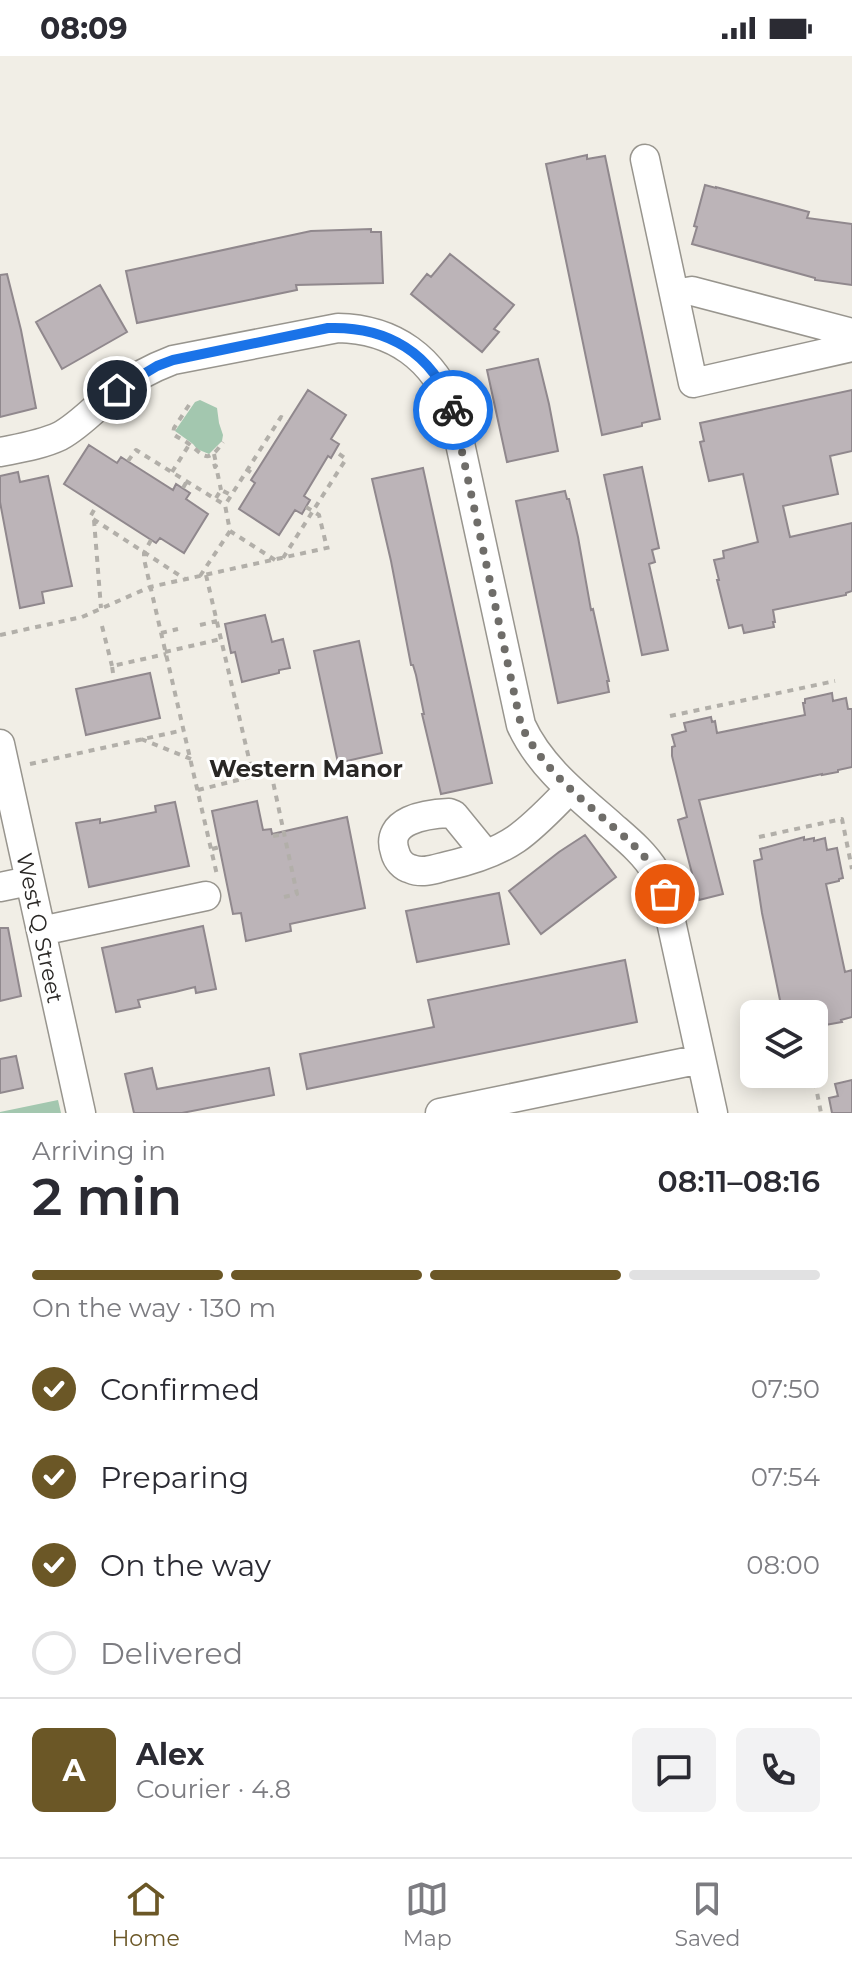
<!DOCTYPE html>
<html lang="en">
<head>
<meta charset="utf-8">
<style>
  :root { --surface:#fff; --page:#f2f2f3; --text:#2b2b33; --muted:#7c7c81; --line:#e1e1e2; --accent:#6b5726 }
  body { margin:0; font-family:Montserrat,sans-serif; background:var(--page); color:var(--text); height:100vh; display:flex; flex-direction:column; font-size:30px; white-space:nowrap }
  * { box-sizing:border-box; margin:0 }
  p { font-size:26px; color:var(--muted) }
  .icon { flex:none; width:44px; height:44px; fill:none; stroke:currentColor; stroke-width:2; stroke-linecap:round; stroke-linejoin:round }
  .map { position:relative; height:1057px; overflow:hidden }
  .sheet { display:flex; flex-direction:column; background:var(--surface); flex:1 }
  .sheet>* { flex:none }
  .fabs { position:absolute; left:740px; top:944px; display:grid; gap:16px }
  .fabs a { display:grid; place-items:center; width:88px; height:88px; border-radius:12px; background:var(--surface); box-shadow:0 4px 20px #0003; font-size:40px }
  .pin { position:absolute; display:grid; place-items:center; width:68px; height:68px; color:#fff; margin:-34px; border:4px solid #fff; border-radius:50%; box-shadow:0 2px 8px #0007 }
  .courier { position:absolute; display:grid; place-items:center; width:80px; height:80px; margin:-40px; border:6px solid #1a73e8; border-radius:50%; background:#fff; color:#222; box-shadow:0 2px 10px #0007 }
  .head em { font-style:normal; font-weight:600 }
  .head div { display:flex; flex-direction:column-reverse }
  .head { display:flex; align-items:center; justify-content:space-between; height:136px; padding:0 32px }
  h1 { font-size:52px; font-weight:600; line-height:60px }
  .bar { display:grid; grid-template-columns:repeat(4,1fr); gap:12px 8px; align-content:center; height:96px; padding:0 32px }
  .bar i { height:10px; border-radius:6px; background:var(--line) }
  .bar .on { background:var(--accent) }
  .bar p { grid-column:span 4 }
  .line { display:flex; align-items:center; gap:20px; padding:0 32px; border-top:2px solid var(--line) }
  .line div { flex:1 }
  .round { display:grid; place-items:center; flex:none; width:84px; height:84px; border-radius:12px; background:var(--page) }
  ol { padding:0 32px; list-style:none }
  li { display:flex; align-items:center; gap:24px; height:88px }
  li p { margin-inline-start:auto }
  li .icon { padding:8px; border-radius:50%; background:var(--accent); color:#fff; stroke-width:4 }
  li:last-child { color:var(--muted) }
  li i { width:44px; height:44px; border:4px solid var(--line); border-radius:50% }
  .status { display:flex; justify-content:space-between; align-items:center; height:56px; padding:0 40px; background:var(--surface); direction:ltr }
  .status svg { height:22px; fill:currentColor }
  .tabs { display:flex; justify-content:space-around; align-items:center; height:112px; border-top:2px solid var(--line); background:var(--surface); font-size:22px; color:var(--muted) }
  .tabs a { display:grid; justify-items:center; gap:4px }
  .tabs .on { color:var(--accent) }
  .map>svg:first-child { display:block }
  .green { fill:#a3c7af }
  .building { fill:#bcb4b8; stroke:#90888d; stroke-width:2 }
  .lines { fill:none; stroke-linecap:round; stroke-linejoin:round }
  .minor-casing { stroke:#98958e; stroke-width:31 }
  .path { stroke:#b2afa9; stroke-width:4; stroke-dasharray:6 6; stroke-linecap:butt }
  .minor { stroke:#fff; stroke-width:28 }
  .done { stroke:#6f6d69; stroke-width:8; stroke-dasharray:0 14.4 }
  .route { stroke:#1a73e8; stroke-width:10 }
  .labels { text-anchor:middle; stroke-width:6; stroke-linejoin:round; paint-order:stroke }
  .street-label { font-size:22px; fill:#292725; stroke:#fff }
  .neighbourhood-label { font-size:24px; font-weight:bold; fill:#292725; stroke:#fff }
</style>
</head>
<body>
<div class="status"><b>08:09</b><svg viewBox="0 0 49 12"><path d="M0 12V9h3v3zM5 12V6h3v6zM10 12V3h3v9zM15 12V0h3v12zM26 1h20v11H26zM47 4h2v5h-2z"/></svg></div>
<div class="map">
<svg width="852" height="1057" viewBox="0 0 852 1057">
  <rect width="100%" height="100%" fill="#f1eee6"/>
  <!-- green -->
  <path class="green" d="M 200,344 L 217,352 L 219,367 L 223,379 L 222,385 L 209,398 L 197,393 L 193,388 L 175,375 L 195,346 Z
    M 58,1044 L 61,1057 L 0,1057 L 0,1056 Z"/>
  <!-- building -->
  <path class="building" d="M 587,99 L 587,103 L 605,100 L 660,363 L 642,367 L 642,370 L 602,379 L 546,108 Z
    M 705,129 L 716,132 L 716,131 L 809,156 L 807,162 L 852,168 L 852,229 L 815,224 L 815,222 L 692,188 L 697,171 L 694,170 Z
    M 371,173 L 371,176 L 381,176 L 383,227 L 296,229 L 297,234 L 137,267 L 126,215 L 311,175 Z
    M 450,198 L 514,249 L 494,273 L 499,276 L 482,296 L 411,238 L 427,218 L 431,221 Z
    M 7,218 L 21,274 L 36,352 L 0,361 L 0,219 Z
    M 100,229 L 127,276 L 62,313 L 36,266 Z
    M 538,303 L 549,348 L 558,395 L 507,406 L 487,314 Z
    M 308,334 L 346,359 L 331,383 L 339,388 L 331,402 L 328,400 L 304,440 L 310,444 L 302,458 L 295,454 L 279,479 L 239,453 L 255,427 L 251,424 Z
    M 852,334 L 852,395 L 830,400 L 838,438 L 783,450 L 790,481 L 852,467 L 852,535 L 846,537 L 846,539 L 773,554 L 775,566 L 773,566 L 774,571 L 744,577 L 742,569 L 729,572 L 717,524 L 719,524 L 714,504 L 724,502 L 723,495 L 758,486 L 743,418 L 709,425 L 700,386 L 704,385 L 700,367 Z
    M 89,389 L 117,407 L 121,401 L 173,434 L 176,428 L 190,437 L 186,443 L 208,458 L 184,497 L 160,482 L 156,487 L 64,428 Z
    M 642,411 L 659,492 L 652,494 L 655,506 L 649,508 L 668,594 L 642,599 L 604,419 Z
    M 423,412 L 492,727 L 441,738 L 422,658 L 424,658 L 416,619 L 413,609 L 411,609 L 391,505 L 372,423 Z
    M 18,416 L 20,426 L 48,420 L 72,530 L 42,536 L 44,547 L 20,552 L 0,446 L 0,420 Z
    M 565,435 L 567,443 L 569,443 L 578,481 L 591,554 L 593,553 L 609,625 L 607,625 L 609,636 L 558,647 L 516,445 Z
    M 265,559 L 272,586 L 283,583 L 290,612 L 279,614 L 279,617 L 242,626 L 235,596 L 231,597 L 225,568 Z
    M 359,585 L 382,697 L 338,707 L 314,595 Z
    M 150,617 L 160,662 L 86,679 L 76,633 Z
    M 832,637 L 833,645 L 846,642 L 848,653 L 852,653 L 852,711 L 838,714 L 838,716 L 822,719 L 822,718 L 699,744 L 723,838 L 699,844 L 678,764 L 687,761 L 672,700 L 672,691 L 675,690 L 672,679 L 686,675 L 684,667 L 711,661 L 712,666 L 715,665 L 717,677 L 805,659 L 803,647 L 805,647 L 805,643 Z
    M 257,745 L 263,774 L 271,773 L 272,778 L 347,761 L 365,852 L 290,868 L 291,875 L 246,885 L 241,857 L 233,858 L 212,755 Z
    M 175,746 L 189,810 L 89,831 L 76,767 L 100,763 L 100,767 L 156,756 L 155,750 Z
    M 585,779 L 616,821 L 541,878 L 509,835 L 559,796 Z
    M 804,781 L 804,784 L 814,782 L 814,785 L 825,782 L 827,794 L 837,792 L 843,822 L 839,823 L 839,825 L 826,828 L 845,916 L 852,914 L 852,961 L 841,964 L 842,966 L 814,971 L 814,958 L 785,958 L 783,949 L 781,949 L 762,857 L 754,805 L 762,803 L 760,793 Z
    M 499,837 L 509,888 L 417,906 L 406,855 Z
    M 203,870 L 216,933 L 196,937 L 195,931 L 175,936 L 138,944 L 140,951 L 116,956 L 102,892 Z
    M 0,872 L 8,872 L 21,940 L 0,945 Z
    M 625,904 L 637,966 L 307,1033 L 300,998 L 434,971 L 428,944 Z
    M 16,1000 L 23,1032 L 0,1037 L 0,1003 Z
    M 152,1012 L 157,1033 L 269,1012 L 274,1039 L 182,1057 L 134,1057 L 125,1018 Z
    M 852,1024 L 852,1057 L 832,1057 L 829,1042 L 838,1040 L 835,1028 Z"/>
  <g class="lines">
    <defs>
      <path id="minor" d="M 645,103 L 674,238 L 692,235 L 852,277
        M 674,238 L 693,327 L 852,291
        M 0,396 C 20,392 41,389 60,380 C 80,369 96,351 113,337 C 131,323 152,312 173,304 L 338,272 C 393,273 435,302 453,355 L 521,669 C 540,711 578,740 612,770 C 628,784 644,797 655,815 C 660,822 662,830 665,838 L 713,1057
        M 0,688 L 81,1057
        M 485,797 L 454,759 L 449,757 C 426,758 384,764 395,796 C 397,804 403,811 411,813 C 423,818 435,813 447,810 C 469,805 497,796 516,783 C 536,769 553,750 570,733
        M 0,831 L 29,825
        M 41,875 L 206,840
        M 440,1057 L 701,1003"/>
    </defs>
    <!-- minor casing -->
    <use href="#minor" class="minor-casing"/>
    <!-- path -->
    <path class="path" d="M 189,349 L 174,372 L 173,378 C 177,381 181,383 185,385 C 204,398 206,411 223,386
      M 214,398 L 216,407 L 214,407 L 215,411 L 216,410 L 221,434
      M 128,405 L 136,394 L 225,449
      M 246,413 L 253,418
      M 172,416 L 189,389
      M 183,432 L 187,425
      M 216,442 L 221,434 L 231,439
      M 306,451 L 319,459 L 327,492
      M 94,454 L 90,461 L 185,523
      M 94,464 L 101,552
      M 151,484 L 144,497 L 144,503 L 217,819
      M 283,502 L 346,403 L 335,395
      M 275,504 L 230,475 L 225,449 L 281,361 L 288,365
      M 206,519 L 253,720
      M 200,520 L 230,475
      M 200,569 L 217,565
      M 102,570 L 112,610
      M 161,577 L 178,573
      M 0,579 L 82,561 L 150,531 L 331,491
      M 165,596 L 221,583
      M 113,617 L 112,610 L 166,598
      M 670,660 L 835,625
      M 141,683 L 191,703
      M 30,708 L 184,674
      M 198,734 L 262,718 L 268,718 L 272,721 L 297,838 L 284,841
      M 273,780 L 284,778
      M 759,781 L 842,763 L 852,813
      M 212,793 L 220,791
      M 815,1026 L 821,1057"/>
    <!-- minor -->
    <use href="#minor" class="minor"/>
  </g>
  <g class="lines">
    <!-- done -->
    <path class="done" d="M 453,354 L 521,669 C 541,711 578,740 612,770 C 628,784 644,797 655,815 C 660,822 662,830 665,838"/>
    <!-- route -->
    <path class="route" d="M 117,334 L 157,310 L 173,304 L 328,272 C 387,270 433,297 453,354"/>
  </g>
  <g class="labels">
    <!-- street labels -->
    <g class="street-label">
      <text transform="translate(40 872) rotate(78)" y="8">West Q Street</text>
    </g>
    <!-- neighbourhood labels -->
    <g class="neighbourhood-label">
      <text x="306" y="721">Western Manor</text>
    </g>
  </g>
</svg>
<div class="fabs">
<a><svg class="icon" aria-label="layers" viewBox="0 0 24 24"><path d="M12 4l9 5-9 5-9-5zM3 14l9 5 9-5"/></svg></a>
</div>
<div class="pin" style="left:665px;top:838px;background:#ea580c"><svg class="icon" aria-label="bag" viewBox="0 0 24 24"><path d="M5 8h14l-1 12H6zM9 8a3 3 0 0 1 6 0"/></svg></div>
<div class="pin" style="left:117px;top:334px;background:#1f2937"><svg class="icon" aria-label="home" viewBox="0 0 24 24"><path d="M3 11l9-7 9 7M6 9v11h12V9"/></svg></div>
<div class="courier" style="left:453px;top:354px"><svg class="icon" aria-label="bike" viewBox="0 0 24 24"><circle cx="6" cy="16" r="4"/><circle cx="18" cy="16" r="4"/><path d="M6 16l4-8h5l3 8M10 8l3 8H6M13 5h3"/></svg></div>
</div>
<section class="sheet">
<div class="head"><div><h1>2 min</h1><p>Arriving in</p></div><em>08:11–08:16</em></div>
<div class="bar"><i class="on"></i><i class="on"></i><i class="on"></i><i></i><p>On the way · 130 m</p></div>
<ol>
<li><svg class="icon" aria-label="check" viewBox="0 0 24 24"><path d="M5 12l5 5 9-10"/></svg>Confirmed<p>07:50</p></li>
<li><svg class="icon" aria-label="check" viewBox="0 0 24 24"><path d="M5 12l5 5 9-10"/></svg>Preparing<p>07:54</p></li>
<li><svg class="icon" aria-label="check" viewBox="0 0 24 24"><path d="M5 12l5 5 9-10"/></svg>On the way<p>08:00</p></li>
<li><i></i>Delivered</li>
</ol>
<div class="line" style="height:144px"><b class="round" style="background:var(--accent);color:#fff">A</b><div><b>Alex</b><p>Courier · 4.8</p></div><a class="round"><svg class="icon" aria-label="chat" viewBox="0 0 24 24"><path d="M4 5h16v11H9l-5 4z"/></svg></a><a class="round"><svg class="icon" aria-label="phone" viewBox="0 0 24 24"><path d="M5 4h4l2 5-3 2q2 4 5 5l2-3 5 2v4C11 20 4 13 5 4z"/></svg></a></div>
</section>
<nav class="tabs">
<a class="on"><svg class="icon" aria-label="home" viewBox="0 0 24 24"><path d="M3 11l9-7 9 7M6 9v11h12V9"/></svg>Home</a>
<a><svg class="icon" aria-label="map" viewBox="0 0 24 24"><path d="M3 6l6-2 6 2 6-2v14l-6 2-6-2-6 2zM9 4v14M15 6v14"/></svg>Map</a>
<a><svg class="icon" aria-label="saved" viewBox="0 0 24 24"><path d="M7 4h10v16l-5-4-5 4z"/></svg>Saved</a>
</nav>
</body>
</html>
